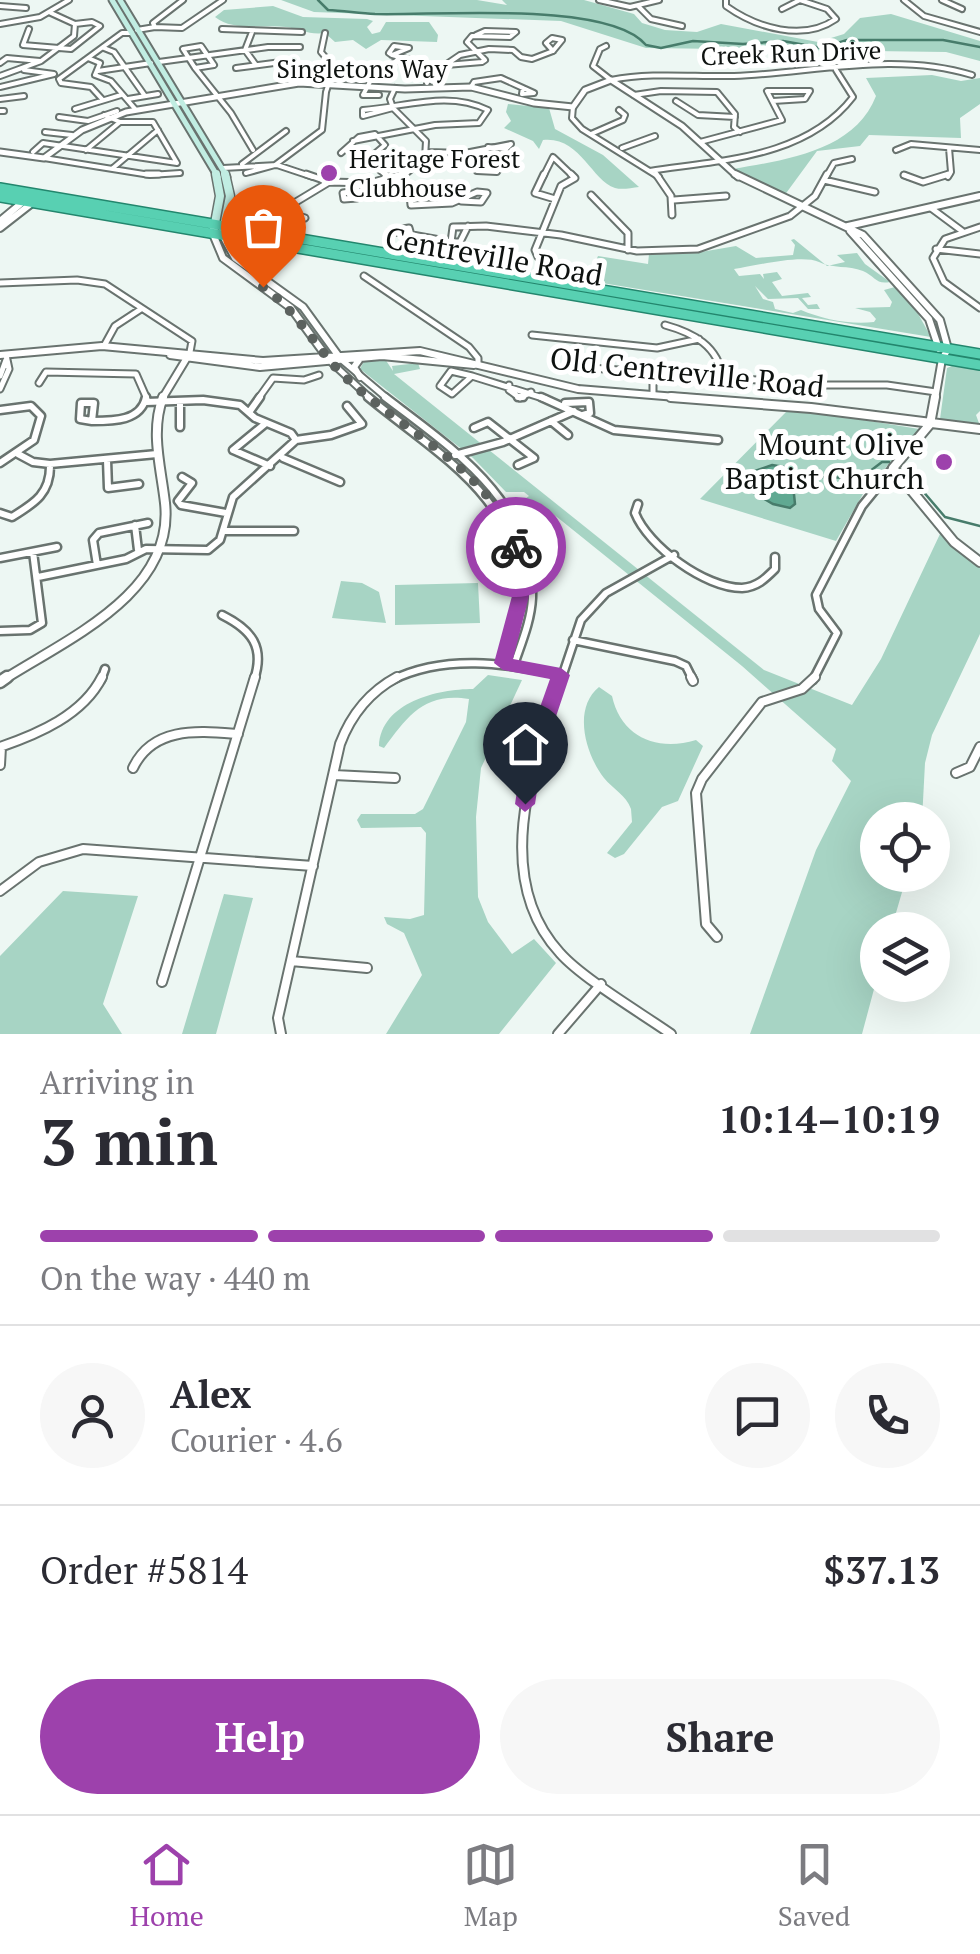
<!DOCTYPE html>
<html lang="en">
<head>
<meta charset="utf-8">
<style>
  :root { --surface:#fff; --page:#f7f7f7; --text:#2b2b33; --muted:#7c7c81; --line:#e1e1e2; --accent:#9d41ac }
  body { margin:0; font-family:"PT Serif",serif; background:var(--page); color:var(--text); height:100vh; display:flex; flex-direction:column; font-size:38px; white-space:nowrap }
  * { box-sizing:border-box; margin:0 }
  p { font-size:32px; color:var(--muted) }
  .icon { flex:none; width:55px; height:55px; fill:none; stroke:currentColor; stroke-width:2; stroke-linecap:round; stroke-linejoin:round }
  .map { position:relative; height:1034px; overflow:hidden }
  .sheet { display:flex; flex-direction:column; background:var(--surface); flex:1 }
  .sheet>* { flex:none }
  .controls { position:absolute; left:860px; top:802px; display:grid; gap:20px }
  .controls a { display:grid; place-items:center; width:90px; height:90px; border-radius:50%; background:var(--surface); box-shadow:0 10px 40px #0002; font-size:50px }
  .pin { position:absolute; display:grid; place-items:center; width:85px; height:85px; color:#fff; margin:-102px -42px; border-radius:50% 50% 50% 0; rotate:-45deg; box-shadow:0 0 10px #0007 }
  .pin .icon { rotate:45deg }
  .courier { position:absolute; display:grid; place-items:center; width:100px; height:100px; margin:-50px; border:8px solid #9d41ac; border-radius:50%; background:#fff; color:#222; box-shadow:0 2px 12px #0007 }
  .overview em { font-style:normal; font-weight:800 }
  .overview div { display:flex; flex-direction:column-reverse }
  .overview { display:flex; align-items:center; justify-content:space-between; height:170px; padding:0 40px }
  h1 { font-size:65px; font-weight:800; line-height:75px }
  .bar { display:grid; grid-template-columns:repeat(4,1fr); gap:15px 10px; align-content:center; height:120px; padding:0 40px }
  .bar i { height:12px; border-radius:8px; background:var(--line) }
  .bar .selected { background:var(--accent) }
  .bar p { grid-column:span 4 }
  .line { display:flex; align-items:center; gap:25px; padding:0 40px; border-top:2px solid var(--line) }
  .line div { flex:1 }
  .round { display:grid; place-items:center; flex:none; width:105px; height:105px; border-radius:52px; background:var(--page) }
  .button { display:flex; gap:20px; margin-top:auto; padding:20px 40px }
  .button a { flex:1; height:115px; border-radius:60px; background:var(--accent); color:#fff; font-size:40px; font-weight:800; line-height:115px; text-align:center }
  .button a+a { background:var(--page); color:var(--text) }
  .tabs { display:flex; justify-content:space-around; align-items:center; height:140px; border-top:2px solid var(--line); background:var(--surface); font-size:28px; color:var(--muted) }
  .tabs a { display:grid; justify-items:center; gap:5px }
  .tabs .selected { color:var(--accent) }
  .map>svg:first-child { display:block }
  .green { fill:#a7d4c4 }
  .water { fill:#60a992; stroke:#477c6b; stroke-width:2.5 }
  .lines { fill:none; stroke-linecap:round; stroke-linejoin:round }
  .stream { stroke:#477c6b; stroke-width:2.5 }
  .minor-far3-casing { stroke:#69736f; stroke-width:8 }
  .minor-far2-casing { stroke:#69736f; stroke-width:9 }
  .minor-far1-casing { stroke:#69736f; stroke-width:11 }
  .minor-casing { stroke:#69736f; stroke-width:12 }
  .tertiary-far3-casing { stroke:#69736f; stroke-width:9 }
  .tertiary-far2-casing { stroke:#69736f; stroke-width:10 }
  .tertiary-far1-casing { stroke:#69736f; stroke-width:12 }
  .tertiary-casing { stroke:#69736f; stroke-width:15 }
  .secondary-far1-casing { stroke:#69736f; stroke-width:9 }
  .secondary-casing { stroke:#69736f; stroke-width:11 }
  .trunk-casing { stroke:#23866d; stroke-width:12 }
  .minor-far3 { stroke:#fff; stroke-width:4 }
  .minor-far2 { stroke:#fff; stroke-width:5 }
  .minor-far1 { stroke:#fff; stroke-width:6 }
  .minor { stroke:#fff; stroke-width:8 }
  .tertiary-far3 { stroke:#fff; stroke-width:5 }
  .tertiary-far2 { stroke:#fff; stroke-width:6 }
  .tertiary-far1 { stroke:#fff; stroke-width:8 }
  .tertiary { stroke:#fff; stroke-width:10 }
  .secondary-far1 { stroke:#c1ede2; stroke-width:5 }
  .secondary { stroke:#c1ede2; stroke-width:8 }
  .trunk { stroke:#58d0b2; stroke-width:9 }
  .route { fill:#9d41ac }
  .done { stroke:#5c625f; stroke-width:10; stroke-dasharray:0 18 }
  .poi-dot { fill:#9d41ac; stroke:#fff; stroke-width:4 }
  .labels { text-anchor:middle; stroke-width:10; stroke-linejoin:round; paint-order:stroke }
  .far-street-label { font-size:25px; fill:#0e1210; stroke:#fff }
  .far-poi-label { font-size:25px; fill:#0e1210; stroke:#fff; text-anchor:start }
  .street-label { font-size:30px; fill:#0e1210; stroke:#fff }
  .poi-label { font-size:30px; fill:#0e1210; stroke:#fff; text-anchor:end }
</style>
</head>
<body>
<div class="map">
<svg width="980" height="1034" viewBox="0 0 980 1034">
  <rect width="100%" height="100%" fill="#edf7f3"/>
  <!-- green -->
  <path class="green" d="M 281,0 L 477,0 L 507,5 L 502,0 L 584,0 L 634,14 L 642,23 L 665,30 L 697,32 L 721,24 L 818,42 L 844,34 L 860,18 L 891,14 L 980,41 L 980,61 L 946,52 L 646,48 L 561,21 L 314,12 Z
    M 273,6 L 303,17 L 367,19 L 373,21 L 367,27 L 372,34 L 380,32 L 386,22 L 429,22 L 438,35 L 437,42 L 381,40 L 366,49 L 353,40 L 335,42 L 325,33 C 308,35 301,29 286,27 C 263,24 234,32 215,17 L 224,10 Z
    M 932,75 L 961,81 L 980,78 L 980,104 L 960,118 L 961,138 L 869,135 L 860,146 L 817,151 L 784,196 L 733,169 C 785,160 855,151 876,96 L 866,78 Z
    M 508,104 L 549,108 L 555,129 L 603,155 L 639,187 C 631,188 622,190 615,188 C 591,180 580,136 543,140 L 539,149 L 533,141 L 504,128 L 511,121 L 506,112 Z
    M 794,239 L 827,266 L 845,262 L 837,255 L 857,253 L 865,264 L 890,282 C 876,285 875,276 863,271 C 848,265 833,269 819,262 C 801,254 755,266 734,269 L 739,276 L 760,274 L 764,279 L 763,274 L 777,272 L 782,279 L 772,282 L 782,296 L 808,293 L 811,297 L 802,298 L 808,305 L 817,304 L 820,309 L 808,309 L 798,298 L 768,299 L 755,286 L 763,299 L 773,302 L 775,309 L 793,313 L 801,310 C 822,319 850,325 874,322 L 876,319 L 870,312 L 855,308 L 890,307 L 892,302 L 884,290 L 895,287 L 912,303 L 931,337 L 547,274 L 551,267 L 590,274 L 598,256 L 648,264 L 649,254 L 695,253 L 736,246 L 756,258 L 793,255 L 795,245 L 791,240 Z
    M 385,359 L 393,371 L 392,366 L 418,363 L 420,369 L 394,374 L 764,670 L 852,705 L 881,659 L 940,534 L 980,568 L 980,634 L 932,735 L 925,763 L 922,820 L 878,820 L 878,875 L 907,875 L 891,930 L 878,930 L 877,978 L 862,1034 L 750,1034 L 816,850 L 851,781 L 832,761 L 836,749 L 742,666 L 552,513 L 542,506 L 532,512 L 520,502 L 529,496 L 524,492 L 506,492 L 473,458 L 360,369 L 364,361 Z
    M 952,366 L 980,370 L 980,411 L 976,415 L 980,426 L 940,419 L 947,368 Z
    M 790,408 L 919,429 L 863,494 L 836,541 L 700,499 Z
    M 341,581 L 362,583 L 379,592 L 386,623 L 332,618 Z
    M 478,583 L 480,623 L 395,625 L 395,585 Z
    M 488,675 L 522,680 L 481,768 L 476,817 L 478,897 L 488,922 L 512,954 L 534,939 L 556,963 L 499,1034 L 386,1034 L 422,975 L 404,933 L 387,924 L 384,917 L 410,919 L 424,915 L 426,833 L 421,827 L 361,828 L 357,820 L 361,814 L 415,814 L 423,809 L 466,722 L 469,699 C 424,692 408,716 384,748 L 379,746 C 381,702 438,689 473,689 Z
    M 599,687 L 612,696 C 621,737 657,752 696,740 L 703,746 L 678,801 L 662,807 L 624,854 L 615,858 L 607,853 L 632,822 L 631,809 C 626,795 613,789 604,778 C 586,755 572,709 599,687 Z
    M 63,891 L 138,896 L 103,1004 L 122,1034 L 0,1034 L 0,956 Z
    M 224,894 L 253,898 L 216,1034 L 182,1034 Z"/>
  <!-- water -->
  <path class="water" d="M 772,465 L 784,467 L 792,475 L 795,504 L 790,508 L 773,504 L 737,483 L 738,477 Z"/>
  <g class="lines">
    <!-- stream -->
    <path class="stream" d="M 318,0 L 328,10 C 344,11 359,13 375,14 C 436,16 609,0 646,45 L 661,48 L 693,41 L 743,44 L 783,41 L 822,48 L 847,40 L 943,40 L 980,47
      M 904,469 L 945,517 L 980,526
      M 811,477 L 861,478 L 882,462 L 889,462"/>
    <defs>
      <path id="minor-far3" d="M 599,0 L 630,7 L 659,0
        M 726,0 L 726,6 C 757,28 803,42 836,19 L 827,9 L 800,0 L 782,9
        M 904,0 L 924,16 L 980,32
        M 942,0 L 962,9
        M 0,6 L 26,8
        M 639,7 L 651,19 L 682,26
        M 0,24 L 40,17 L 69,0
        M 155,27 L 182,28 L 223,0
        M 29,29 L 23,45 L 71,49 L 100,26 L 92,22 L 75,24
        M 222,29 L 302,32
        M 137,30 L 155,27 L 153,23 L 183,0
        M 252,32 L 245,50 L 256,65
        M 552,38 L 562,40 L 553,51 L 546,43 Z
        M 201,46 L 214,65 L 195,68 L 183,49 Z
        M 394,46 L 409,48 L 392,55 L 389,53 Z
        M 606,46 L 600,49 L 593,66 L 611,80 C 652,72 693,77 734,76 C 812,73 895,51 972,75
        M 104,48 L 114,52 L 145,96
        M 392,55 L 434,66 L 482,62 L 485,60 L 467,42 L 472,36 L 510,37 L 516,32 L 485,31 L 476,35
        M 88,58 L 100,63 L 95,75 L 111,81 L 136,110
        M 159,62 L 268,47 L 300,47
        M 0,63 L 7,58 L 40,61
        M 195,68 L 231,113 L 253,150
        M 236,68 L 289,61
        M 98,71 L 151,63
        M 0,76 L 41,61 L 74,36 L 75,24 L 51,13
        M 427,83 L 429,66
        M 440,86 L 438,70 L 460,55 L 489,49 L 513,50 L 521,57 L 532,59 L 553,51
        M 0,87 L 54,74 L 24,70
        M 471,87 L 474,82 L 501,78 L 534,93 L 522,94 L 523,88
        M 379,95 L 363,95 L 372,78 L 399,59
        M 634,95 L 661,91 L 717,92 L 735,114 L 734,127 L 740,132
        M 0,99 L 24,96
        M 102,99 L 91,87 L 61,83 L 59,79 L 122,33 L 132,33
        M 128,99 L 158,94
        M 676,101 L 698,115 L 735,117
        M 573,107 L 572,118 L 582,129 L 659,177
        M 75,109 L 121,95
        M 0,111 L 4,111
        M 59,117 L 88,121 L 117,111
        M 45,132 L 72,135
        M 591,134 L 623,120 L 625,115 L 619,110
        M 353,141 L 435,125 L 479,123 L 488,110 C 448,90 406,107 363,110 L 363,116 L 393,108
        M 700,142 L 782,120 L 767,91 L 810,91 L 805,99 L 773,101
        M 622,148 L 655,136
        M 86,150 L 120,122
        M 481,150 L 500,167 L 497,172 L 477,171 L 491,158
        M 896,150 L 911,144 L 980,150
        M 33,152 L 43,143 L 177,163 L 153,122 L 120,122 L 104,115
        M 427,152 L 465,153 L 511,144 L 506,149 L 488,147
        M 341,153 L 359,137 L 375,134 L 385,145 L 372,156 L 372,164 L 388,177
        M 44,158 L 150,175 L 180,173
        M 440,161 L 428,165 L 438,167 L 443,153
        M 242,164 L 286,131
        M 113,168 L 158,130
        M 223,168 L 277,165 L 313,177
        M 650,171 C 721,160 806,158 853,97 L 836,70
        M 246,173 L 275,165 L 322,130 L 326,92 L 334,67 L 321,52 L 325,33
        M 904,175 L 909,177
        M 393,177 L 407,173 L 425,158 L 426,141 L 393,108 L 390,99 L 395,88
        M 543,177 L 553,157 L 574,177
        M 826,177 L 834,163 L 852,159
        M 948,177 L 951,172 L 949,148"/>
      <path id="minor-far2" d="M 146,174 L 159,174
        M 306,174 L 329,182
        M 385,174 L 410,195 L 411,205 L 452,203 L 477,192 L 487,193 L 481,202 L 461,201
        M 544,174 L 535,193 L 555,199
        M 656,174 L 671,196 L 672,215
        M 904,175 L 923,182 L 949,174
        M 824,180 L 875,192
        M 356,184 L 357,191
        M 401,186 L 428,187 L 410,195
        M 357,191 L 357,198 L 344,199 L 343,193 Z
        M 591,195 L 628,233 L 628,250
        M 674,200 L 726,196
        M 263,205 L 305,218
        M 931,208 L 962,231
        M 281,211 L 329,182 L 370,183 L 402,174
        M 980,227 L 945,239 L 933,258 L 944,282 L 980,308
        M 411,235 L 409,228 L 390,231 L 451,242 L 453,227 L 486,226 L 561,235 L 637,251 L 698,249 L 790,216 L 815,196 L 827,174
        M 451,242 L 460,242 L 468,226
        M 936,249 L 980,254
        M 538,257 L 535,250 L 561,186 L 575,178 L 571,174
        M 364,276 L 469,347 L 478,358 L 478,365
        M 0,283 L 77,280 L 105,284 L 192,341 L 190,352
        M 665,325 C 694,333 718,346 723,378
        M 532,335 L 657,348 L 699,339
        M 104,346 L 115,326 L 141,309
        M 343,361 L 388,399
        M 332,363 L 371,399
        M 591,368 L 825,385 L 887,385 L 936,392
        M 451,371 L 472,376 L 452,394 L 440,386 Z
        M 653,375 L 653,395
        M 0,376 L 6,360
        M 472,376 L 546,399
        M 39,383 L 46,372 L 136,374 L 147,399
        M 509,385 L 509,390 L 520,398 L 531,392
        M 0,389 L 9,369 L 6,355
        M 258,399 L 273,378 L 304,380 L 319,375"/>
      <path id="minor-far1" d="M 368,397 C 435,453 528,501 518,603 C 516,623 508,644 503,663
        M 385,397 C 453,449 535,502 532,598 C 531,621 521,644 514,665
        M 518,397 L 523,397
        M 541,397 L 614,430 L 718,440
        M 180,402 L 180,427
        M 81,403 L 94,403 L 92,421 L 80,419 Z
        M 565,403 L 589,402 L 590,413 L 583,415
        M 0,410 L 31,406 L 41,416 L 34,440 L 0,463
        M 250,411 L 260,397
        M 92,421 C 114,421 141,421 146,397
        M 551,421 L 568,435
        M 266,423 L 233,450 L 270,466
        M 474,428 L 488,422 L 534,458 L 518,465
        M 296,440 L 331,435 L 362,424 L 347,406
        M 18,454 L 33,462 L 50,464 L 157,454
        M 455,455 L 503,442 L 574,411
        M 283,458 L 340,482
        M 107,460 L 108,488 L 139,484
        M 182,477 L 192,483 L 178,501 L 181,505 L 226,513
        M 638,504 L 635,513 C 648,546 705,588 742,588 C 757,587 765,579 775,569 L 775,557
        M 0,513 L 12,517 C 35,503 51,493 50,464
        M 135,525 L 138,550
        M 224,531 L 294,531
        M 0,558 L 57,547
        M 97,565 L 93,540 L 99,533 L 148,523
        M 38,577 L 126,559 L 146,549 L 208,550 L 220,540 L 233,497 L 296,440 L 291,433 L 255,418 L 240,405 L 203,400 L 146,402
        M 222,615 C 252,630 265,647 254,680
        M 0,631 L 30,630 L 42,623 L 33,552
        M 573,640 L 675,661 L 686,666 L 693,680
        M 101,680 L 105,669
        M 392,680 C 445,654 505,663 561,675
        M 561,680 L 581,620 L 606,593 L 674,555
        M 813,680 L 837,633 L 819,609 L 816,595 L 862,506 L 893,468"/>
      <path id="minor" d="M 562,677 C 533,762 490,877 560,953 C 582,978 641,1013 671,1034
        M 691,677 L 693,681
        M 0,747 C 38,734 83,715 102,677
        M 0,765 L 1,747
        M 133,768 C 153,726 198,731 238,734
        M 956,773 L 970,767 L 980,747
        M 334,775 L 395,778
        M 0,891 L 39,862 L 83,849 L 313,866
        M 717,937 L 706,924 L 696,793 L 702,779 L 762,702 L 802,689 L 815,677
        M 291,961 L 367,968
        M 162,982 L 255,677
        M 281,1034 L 278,1018 L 340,744 C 351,715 369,692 397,677
        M 558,1034 L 601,984"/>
      <path id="tertiary-far3" d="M 0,152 L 44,158 L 82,130 L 126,112 L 299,83 L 405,89 L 471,87 L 534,103 L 573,107 L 585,90 L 611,80 L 682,126 L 738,177"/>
      <path id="tertiary-far2" d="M 735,174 L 863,235 L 940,320 L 948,349 L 942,359 L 935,399
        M 0,221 L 24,201
        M 848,226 L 980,196
        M 0,228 L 32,203
        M 850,231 L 929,319 L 939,349
        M 213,234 L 223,258 L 291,308 L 329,360
        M 223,236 L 235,258 L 303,307 L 340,358
        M 0,355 L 102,346 L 263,361 L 420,351 L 578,389 L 701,399
        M 170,355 L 260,367 L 382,356 L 474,365
        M 359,360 L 354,367 L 360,377
        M 162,399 L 188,356"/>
      <path id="tertiary-far1" d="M 671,397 L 811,408 L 980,429
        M 935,397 L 930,424 L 893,468 L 954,542 L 980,562
        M 3,680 C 67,639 175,593 165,503 C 161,467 150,432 163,397"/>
      <path id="tertiary" d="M 0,682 L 7,677"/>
      <path id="secondary-far1" d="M 112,0 L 218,177
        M 120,0 L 227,177"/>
      <path id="secondary" d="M 223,231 L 230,196 L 225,174
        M 213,234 L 220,196 L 216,174"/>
      <path id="trunk" d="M 0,188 L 980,354
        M 0,197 L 980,365"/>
    </defs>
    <!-- minor-far3 casing -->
    <use href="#minor-far3" class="minor-far3-casing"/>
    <!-- minor-far2 casing -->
    <use href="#minor-far2" class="minor-far2-casing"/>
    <!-- minor-far1 casing -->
    <use href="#minor-far1" class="minor-far1-casing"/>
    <!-- minor casing -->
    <use href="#minor" class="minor-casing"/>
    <!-- tertiary-far3 casing -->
    <use href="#tertiary-far3" class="tertiary-far3-casing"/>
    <!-- tertiary-far2 casing -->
    <use href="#tertiary-far2" class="tertiary-far2-casing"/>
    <!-- tertiary-far1 casing -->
    <use href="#tertiary-far1" class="tertiary-far1-casing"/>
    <!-- tertiary casing -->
    <use href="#tertiary" class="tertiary-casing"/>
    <!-- secondary-far1 casing -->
    <use href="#secondary-far1" class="secondary-far1-casing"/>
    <!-- secondary casing -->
    <use href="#secondary" class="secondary-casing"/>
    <!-- trunk casing -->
    <use href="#trunk" class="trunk-casing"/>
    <!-- minor-far3 -->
    <use href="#minor-far3" class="minor-far3"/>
    <!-- minor-far2 -->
    <use href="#minor-far2" class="minor-far2"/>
    <!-- minor-far1 -->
    <use href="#minor-far1" class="minor-far1"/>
    <!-- minor -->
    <use href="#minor" class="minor"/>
    <!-- tertiary-far3 -->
    <use href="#tertiary-far3" class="tertiary-far3"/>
    <!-- tertiary-far2 -->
    <use href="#tertiary-far2" class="tertiary-far2"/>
    <!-- tertiary-far1 -->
    <use href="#tertiary-far1" class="tertiary-far1"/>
    <!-- tertiary -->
    <use href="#tertiary" class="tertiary"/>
    <!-- secondary-far1 -->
    <use href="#secondary-far1" class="secondary-far1"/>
    <!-- secondary -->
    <use href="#secondary" class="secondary"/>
    <!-- trunk -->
    <use href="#trunk" class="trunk"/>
  </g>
  <!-- route -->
  <path class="route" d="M 516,542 L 524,547 L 529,596 L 513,659 L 561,668 L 570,675 L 542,758 L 535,804 L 525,812 L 515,804 L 522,758 L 550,679 L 503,670 L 494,663 L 512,596 L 507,547 Z"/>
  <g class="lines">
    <!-- done -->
    <path class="done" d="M 263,287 C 297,311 313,344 341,373 C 399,431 488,465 516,547"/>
  </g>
  <!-- markers -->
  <g class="poi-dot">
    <circle cx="329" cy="173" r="10"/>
    <circle cx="944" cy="462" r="10"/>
  </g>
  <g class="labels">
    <!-- far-street labels -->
    <g class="far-street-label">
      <text transform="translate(791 53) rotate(-2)" y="9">Creek Run Drive</text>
      <text x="362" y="78">Singletons Way</text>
    </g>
    <!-- far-poi labels -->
    <g class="far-poi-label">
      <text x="349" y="168">Heritage Forest<tspan x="349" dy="29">Clubhouse</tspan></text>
    </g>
    <!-- street labels -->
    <g class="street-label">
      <text transform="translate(494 257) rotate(10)" y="10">Centreville Road</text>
      <text transform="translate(687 373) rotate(6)" y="10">Old Centreville Road</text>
    </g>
    <!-- poi labels -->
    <g class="poi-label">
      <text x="924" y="455">Mount Olive<tspan x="924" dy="34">Baptist Church</tspan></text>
    </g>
  </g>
</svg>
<div class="controls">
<a><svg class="icon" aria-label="locate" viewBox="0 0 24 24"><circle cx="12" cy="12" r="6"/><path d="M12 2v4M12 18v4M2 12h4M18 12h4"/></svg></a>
<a><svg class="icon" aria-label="layers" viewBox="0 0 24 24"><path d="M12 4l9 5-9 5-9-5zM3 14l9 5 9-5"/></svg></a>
</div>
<div class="pin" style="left:263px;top:287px;background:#ea580c"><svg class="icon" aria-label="bag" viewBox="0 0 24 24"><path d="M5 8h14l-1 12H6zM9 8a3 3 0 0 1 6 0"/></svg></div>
<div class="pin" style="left:525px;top:804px;background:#1f2937"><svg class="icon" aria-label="home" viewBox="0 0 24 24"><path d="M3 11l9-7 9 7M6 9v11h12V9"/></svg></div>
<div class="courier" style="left:516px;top:547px"><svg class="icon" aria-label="bike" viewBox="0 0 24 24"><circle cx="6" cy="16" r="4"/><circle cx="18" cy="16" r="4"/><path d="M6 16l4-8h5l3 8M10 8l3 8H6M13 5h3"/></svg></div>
</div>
<section class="sheet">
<div class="overview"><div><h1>3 min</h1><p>Arriving in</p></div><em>10:14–10:19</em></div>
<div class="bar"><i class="selected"></i><i class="selected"></i><i class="selected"></i><i></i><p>On the way · 440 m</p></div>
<div class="line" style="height:180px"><a class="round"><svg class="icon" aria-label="person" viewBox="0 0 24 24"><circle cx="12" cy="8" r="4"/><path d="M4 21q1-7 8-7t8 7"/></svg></a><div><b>Alex</b><p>Courier · 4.6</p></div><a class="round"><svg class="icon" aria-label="chat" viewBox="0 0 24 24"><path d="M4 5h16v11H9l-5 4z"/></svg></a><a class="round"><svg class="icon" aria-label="phone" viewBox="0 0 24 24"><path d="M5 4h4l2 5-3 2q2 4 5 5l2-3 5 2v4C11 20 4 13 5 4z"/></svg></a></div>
<div class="line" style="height:130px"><div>Order #5814</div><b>$37.13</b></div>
<div class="button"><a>Help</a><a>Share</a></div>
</section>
<nav class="tabs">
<a class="selected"><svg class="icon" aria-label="home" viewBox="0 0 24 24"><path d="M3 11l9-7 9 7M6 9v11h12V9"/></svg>Home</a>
<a><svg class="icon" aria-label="map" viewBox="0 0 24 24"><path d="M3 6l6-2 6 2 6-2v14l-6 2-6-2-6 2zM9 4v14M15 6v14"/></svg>Map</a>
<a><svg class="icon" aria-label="saved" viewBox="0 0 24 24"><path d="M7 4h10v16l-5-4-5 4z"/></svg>Saved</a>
</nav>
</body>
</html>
